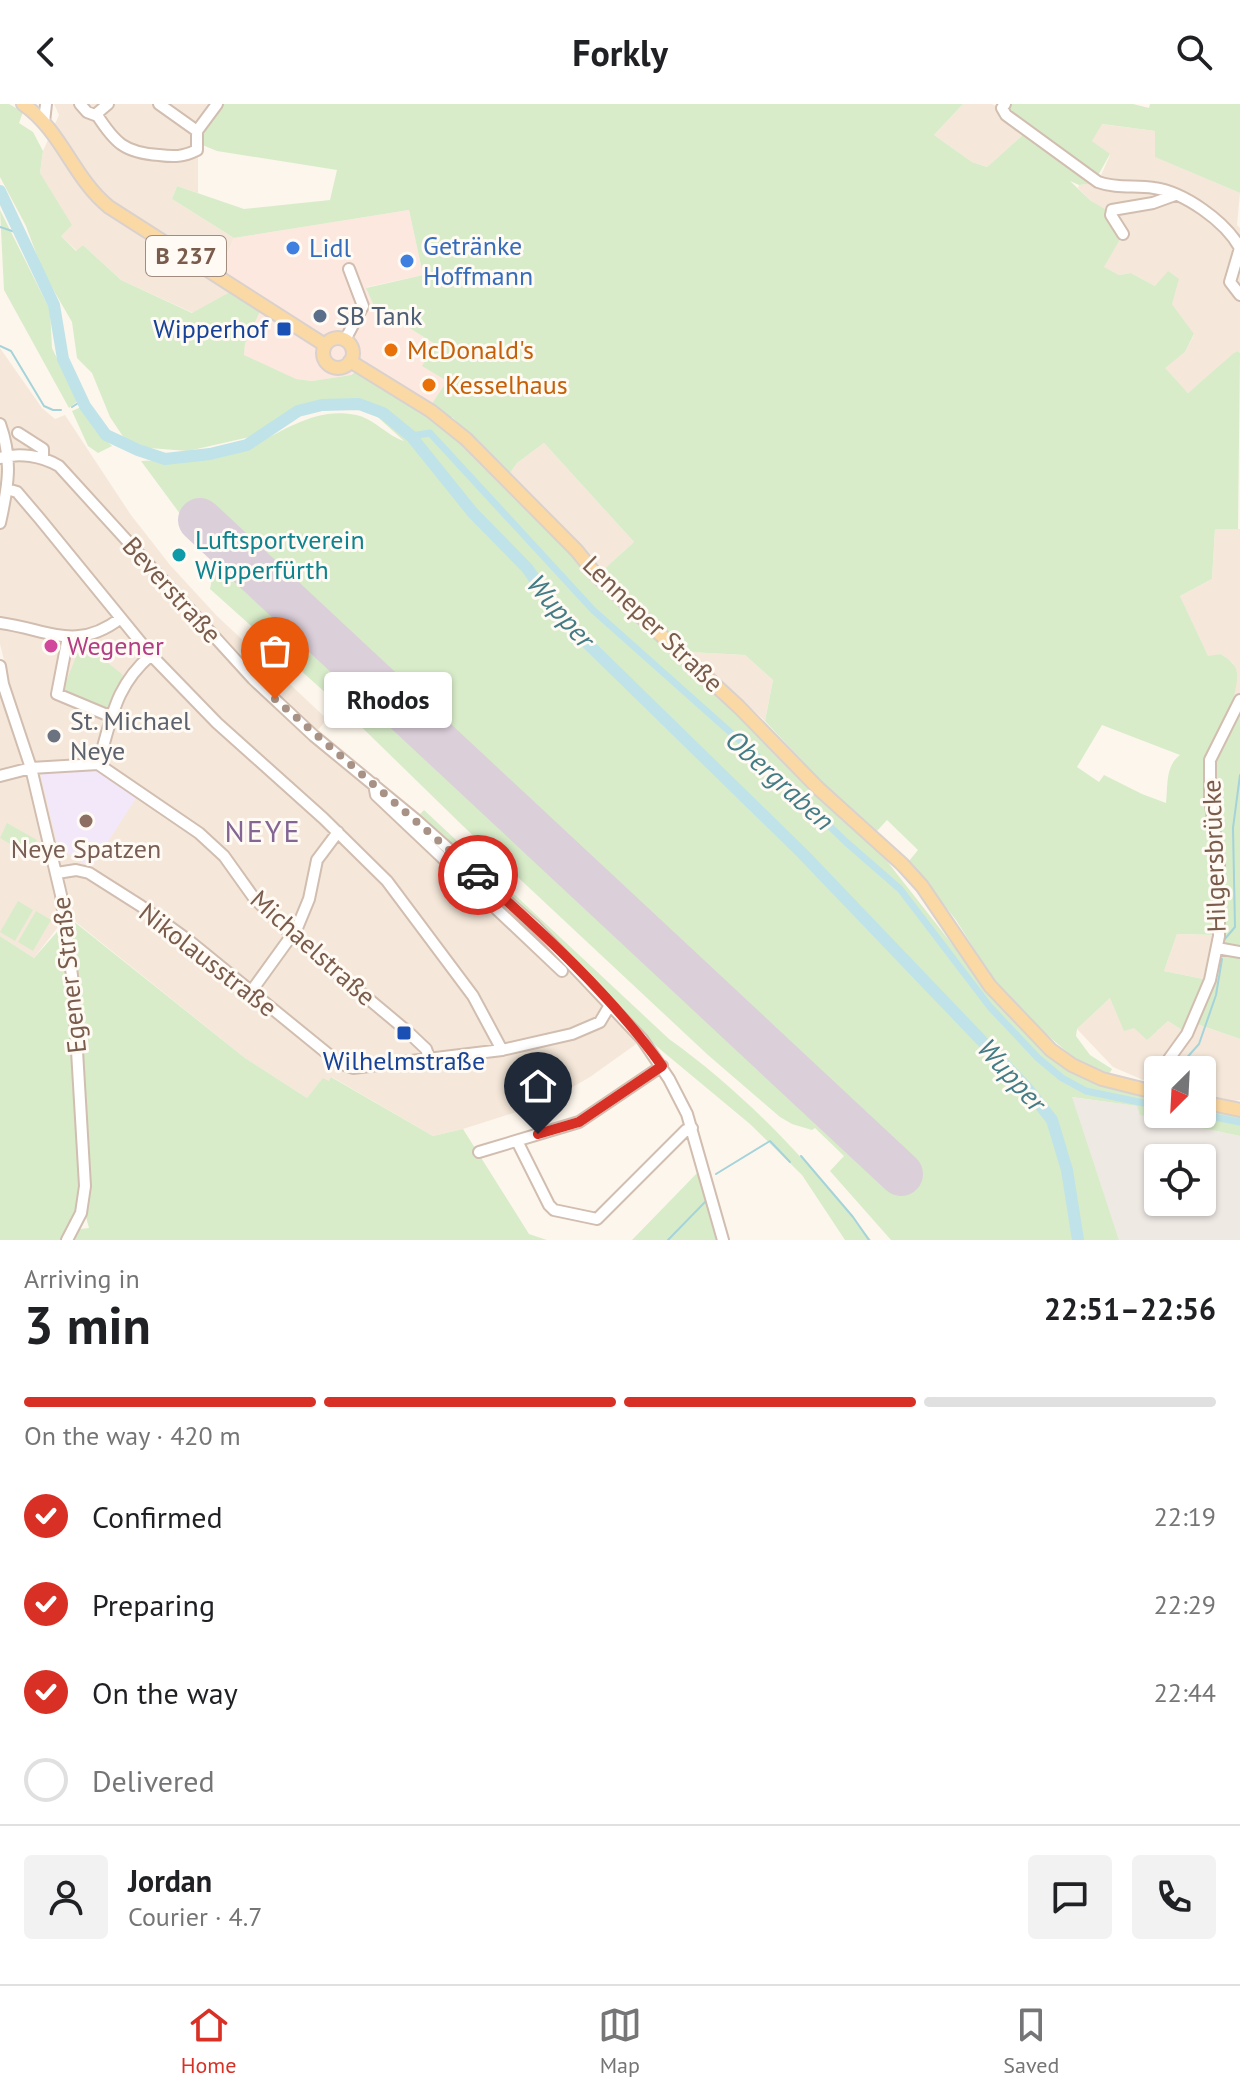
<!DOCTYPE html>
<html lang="en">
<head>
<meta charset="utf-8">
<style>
  :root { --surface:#fff; --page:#f2f2f2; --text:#202124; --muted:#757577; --line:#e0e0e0; --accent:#d93025 }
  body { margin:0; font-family:"PT Sans",sans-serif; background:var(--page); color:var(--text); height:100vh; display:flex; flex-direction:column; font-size:30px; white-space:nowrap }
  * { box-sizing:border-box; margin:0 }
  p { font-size:26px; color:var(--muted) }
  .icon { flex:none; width:44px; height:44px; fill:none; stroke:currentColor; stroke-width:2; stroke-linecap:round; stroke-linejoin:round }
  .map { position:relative; height:1136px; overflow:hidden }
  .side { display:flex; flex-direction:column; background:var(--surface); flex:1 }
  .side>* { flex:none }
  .needle { width:52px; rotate:204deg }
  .controls { position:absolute; left:1144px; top:952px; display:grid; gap:16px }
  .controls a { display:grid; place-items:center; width:72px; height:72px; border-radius:8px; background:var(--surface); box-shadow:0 2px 6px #0004; font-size:40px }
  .pin { position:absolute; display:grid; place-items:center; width:68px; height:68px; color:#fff; margin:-82px -34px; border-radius:50% 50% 50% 0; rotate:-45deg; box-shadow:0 0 8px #0007 }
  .pin .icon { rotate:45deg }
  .courier { position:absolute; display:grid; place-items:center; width:80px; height:80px; margin:-40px; border:6px solid #d93025; border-radius:50%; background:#fff; color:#222; box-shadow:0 2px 10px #0007 }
  .bubble { position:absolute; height:56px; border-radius:8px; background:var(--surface); box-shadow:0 2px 6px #0004; font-size:26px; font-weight:700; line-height:56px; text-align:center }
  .head em { font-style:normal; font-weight:700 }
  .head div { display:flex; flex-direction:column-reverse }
  .head { display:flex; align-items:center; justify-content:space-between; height:136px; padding:0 24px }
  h1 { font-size:52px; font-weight:700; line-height:60px }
  .bar { display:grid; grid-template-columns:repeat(4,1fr); gap:12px 8px; align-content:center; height:96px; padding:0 24px }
  .bar i { height:10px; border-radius:6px; background:var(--line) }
  .bar .current { background:var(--accent) }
  .bar p { grid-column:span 4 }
  .line { display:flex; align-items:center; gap:20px; padding:0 24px; border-top:2px solid var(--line) }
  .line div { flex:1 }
  .round { display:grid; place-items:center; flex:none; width:84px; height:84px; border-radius:8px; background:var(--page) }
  ol { padding:0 24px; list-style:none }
  li { display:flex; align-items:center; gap:24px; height:88px }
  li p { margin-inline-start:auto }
  li .icon { padding:8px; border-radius:50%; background:var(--accent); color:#fff; stroke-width:4 }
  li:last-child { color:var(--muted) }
  li i { width:44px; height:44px; border:4px solid var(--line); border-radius:50% }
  header { display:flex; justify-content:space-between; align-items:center; height:104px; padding:0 24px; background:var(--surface); font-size:36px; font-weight:700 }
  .menu { display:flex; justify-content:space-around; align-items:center; height:112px; border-top:2px solid var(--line); background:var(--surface); font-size:22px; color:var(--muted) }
  .menu a { display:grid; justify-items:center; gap:4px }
  .menu .current { color:var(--accent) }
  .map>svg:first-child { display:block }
  .residential { fill:#f5e8da }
  .commercial { fill:#fde8e0 }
  .industrial { fill:#efe9e4; fill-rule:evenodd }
  .education { fill:#f3e8fa }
  .green { fill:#d8ecc9; fill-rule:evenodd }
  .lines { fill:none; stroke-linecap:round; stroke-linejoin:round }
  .stream { stroke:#a5d3da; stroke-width:2 }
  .canal { stroke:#bfe3e8; stroke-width:7 }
  .river { stroke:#bfe3e8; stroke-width:12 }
  .runway { stroke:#dbcfda; stroke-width:44 }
  .minor-casing { stroke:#d1beb0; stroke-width:14 }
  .major-casing { stroke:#dad1cd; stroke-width:16 }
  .minor { stroke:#fff; stroke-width:10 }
  .major { stroke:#fbd9a5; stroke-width:12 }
  .done { stroke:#a89285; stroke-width:8; stroke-dasharray:0 14.4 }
  .route { stroke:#d93025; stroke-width:10 }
  .shop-dot { fill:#3f7fe0; stroke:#fffaf3; stroke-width:3 }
  .service-dot { fill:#5c6f8a; stroke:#fffaf3; stroke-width:3 }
  .transit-dot { fill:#1a4fb4; stroke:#fffaf3; stroke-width:3 }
  .food-dot { fill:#e8710a; stroke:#fffaf3; stroke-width:3 }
  .culture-dot { fill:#0f9aa8; stroke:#fffaf3; stroke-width:3 }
  .hotel-dot { fill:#d1479c; stroke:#fffaf3; stroke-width:3 }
  .worship-dot { fill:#6b7280; stroke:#fffaf3; stroke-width:3 }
  .education-dot { fill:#8d6e63; stroke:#fffaf3; stroke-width:3 }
  .labels { text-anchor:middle; stroke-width:6; stroke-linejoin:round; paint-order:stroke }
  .shield { fill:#fffaf3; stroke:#a28b7f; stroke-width:2 }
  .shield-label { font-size:24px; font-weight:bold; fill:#7a5c4d }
  .shop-label { font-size:26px; fill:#366cbe; stroke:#fffaf3; text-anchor:start }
  .service-label { font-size:26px; fill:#4e5e75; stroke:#fffaf3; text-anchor:start }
  .transit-label { font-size:26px; fill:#164399; stroke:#fffaf3; text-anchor:end }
  .food-label { font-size:26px; fill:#c56008; stroke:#fffaf3; text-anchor:start }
  .culture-label { font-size:26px; fill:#0d838f; stroke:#fffaf3; text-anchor:start }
  .street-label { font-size:26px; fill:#7a5c4d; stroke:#fffaf3 }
  .hotel-label { font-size:26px; fill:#b23c85; stroke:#fffaf3; text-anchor:start }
  .worship-label { font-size:26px; fill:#5b616d; stroke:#fffaf3; text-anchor:start }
  .education-label { font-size:26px; fill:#785e54; stroke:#fffaf3 }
  .water-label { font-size:28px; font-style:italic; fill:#437c86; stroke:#fffaf3 }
  .quarter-label { font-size:30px; letter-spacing:2px; fill:#846695; stroke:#fffaf3 }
</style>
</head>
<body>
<header><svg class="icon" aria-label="back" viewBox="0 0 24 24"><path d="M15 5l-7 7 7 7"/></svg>Forkly<svg class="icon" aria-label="search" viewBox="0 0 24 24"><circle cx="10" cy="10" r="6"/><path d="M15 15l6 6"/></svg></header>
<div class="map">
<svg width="1240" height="1136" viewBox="0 0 1240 1136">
  <rect width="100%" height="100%" fill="#fdf6ec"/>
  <!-- residential -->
  <path class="residential" d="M 54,0 L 217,0 L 198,47 L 198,89 L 177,82 L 172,95 L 234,134 L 223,160 L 237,184 L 193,209 L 121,176 L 83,141 L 77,147 L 60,131 L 40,69 L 43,47 L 59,11 Z
    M 963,0 L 992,0 L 1000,4 L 999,14 L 1009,17 L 1025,29 L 987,63 L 972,58 L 934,31 Z
    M 1101,20 L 1155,27 L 1156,53 L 1240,89 L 1237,121 L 1240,124 L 1240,249 L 1238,247 L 1188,289 L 1164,264 L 1185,248 L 1194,231 L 1172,200 L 1155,182 L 1131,169 L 1119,171 L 1103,163 L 1112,145 L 1091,97 L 1078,84 L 1079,81 L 1098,78 L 1110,51 L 1091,37 Z
    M 0,244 L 42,304 L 55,315 L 65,311 L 131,411 L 170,461 L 217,512 L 327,615 L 314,631 L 535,822 L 592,891 L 639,938 L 590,973 L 545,999 L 463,1025 L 433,1032 L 332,973 L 329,978 L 323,975 L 307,994 L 245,954 L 72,815 L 65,814 L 34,854 L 0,832 L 0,562 L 27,648 L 0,540 Z
    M 544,339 L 634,438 L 602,467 L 510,369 L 517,359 Z
    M 1215,425 L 1240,425 L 1240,596 L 1236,600 L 1231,598 L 1237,572 L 1233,559 L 1221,550 L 1208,553 L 1180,492 L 1212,475 Z
    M 689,548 L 745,551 L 773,576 L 765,617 Z
    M 1177,830 L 1216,831 L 1208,876 L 1164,867 Z
    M 1110,894 L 1134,924 L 1157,927 L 1168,917 L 1185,928 L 1149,974 L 1143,976 L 1113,963 L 1077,925 Z
    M 1194,919 L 1240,935 L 1240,996 L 1234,997 L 1202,990 L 1202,966 L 1165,966 Z"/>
  <!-- commercial -->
  <path class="commercial" d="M 409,106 L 423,171 L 367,183 L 374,202 L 435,240 L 447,277 L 432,300 L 362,255 L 351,271 L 312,277 L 295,275 L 244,251 L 245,240 L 263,201 L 237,184 L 223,160 L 234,134 Z"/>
  <!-- industrial -->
  <path class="industrial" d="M 1071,993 L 1138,1002 L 1141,1011 L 1240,1032 L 1240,1136 L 1119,1136 ZM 1158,1054 L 1202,1054 L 1202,1098 L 1158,1098 Z"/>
  <!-- education -->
  <path class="education" d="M 92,666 L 111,672 L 138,691 L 91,764 L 58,743 L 40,668 Z"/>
  <!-- green -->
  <path class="green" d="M 0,0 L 9,0 L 23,8 L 19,19 L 33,28 L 43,47 L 40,69 L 72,121 L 61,132 L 76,147 L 83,141 L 121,176 L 192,209 L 237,184 L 263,201 L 245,240 L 244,251 L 296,275 L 312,277 L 351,271 L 356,267 L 425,310 L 447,277 L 422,262 L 435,240 L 374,202 L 366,184 L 423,171 L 409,106 L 234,134 L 172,95 L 177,82 L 244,105 L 330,96 L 337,66 L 217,47 L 200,40 L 199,28 L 219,0 L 963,0 L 934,31 L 972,58 L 987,63 L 1025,29 L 1094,79 L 1079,81 L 1070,77 L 1091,97 L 1110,108 L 1123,130 L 1104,163 L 1119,171 L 1131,169 L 1155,182 L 1168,167 L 1179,175 L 1172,200 L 1194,230 L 1185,248 L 1165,264 L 1188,289 L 1234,249 L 1238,247 L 1240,249 L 1238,425 L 1215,425 L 1212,475 L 1180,492 L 1208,552 L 1221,550 C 1228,555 1236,560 1237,569 C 1239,588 1222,626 1215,644 L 1240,607 L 1240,846 L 1225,842 L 1216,831 L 1177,830 L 1164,867 L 1208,876 L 1185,928 L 1168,917 L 1147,936 L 1134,924 L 1124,927 L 1110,894 L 1077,925 L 1076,932 L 1090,951 L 1112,965 L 1109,970 L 1074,954 L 1031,917 L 995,878 L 956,816 L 909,757 L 918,746 L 887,716 L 877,727 L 824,680 L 765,617 L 773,576 L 745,551 L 689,548 L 602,467 L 634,438 L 544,339 L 517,359 L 510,369 L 452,313 L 445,323 L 879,747 L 1007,910 L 1045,946 L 1158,993 L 1158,1010 L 1202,1010 L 1202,1002 L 1240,1010 L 1240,1032 L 1140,1011 L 1137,1002 L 1072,993 L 1119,1136 L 891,1136 L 830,1067 L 844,1052 L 815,1024 L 812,1026 L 792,1020 L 780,1013 L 708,951 L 463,722 L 338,600 L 210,485 L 213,470 L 220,464 L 141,357 C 170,356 200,360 228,351 C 273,338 307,301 356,311 C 373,314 389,333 404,337 L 360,297 L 318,301 L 292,309 L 267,329 L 188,347 L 149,344 L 124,334 L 110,313 L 92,269 L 77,254 L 72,218 L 43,168 L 26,122 L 0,73 ZM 1102,621 L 1180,651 C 1165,662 1168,682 1166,699 L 1142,690 L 1104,671 L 1099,678 L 1077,663 Z
    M 1008,0 L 1133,0 L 1149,4 L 1150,0 L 1240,0 L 1240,89 L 1155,53 L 1155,27 L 1102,20 L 1092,37 L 1110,50 L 1096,75 L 1006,5 Z
    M 0,106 L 50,206 L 52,244 L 78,297 L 69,304 L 4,186 Z
    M 81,303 L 96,326 L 112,342 L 98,349 L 88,342 L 72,307 Z
    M 82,538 L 123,571 L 107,605 L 62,588 Z
    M 424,706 L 669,935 C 745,989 813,1062 871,1136 L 845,1136 L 802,1071 L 750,1020 L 649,936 L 615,899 L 415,715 Z
    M 7,719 L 37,736 L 29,751 L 0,734 Z
    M 18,797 L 33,806 L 15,837 L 0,828 Z
    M 36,807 L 51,816 L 33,847 L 18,838 Z
    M 72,816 L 245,954 L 307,994 L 323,974 L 329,977 L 331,973 L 433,1032 L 463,1025 L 529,1130 L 547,1136 L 73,1136 L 80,1125 L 89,1124 L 86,1113 L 90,1081 L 79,898 L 81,886 L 77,870 Z
    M 63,821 L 82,1083 L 77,1107 L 61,1136 L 0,1136 L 0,832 L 34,854 Z
    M 1220,848 L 1240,850 L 1240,935 L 1194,919 L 1213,876 L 1218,874 Z
    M 701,1065 L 719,1136 L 632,1136 Z"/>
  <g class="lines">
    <!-- stream -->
    <path class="stream" d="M 0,123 L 21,130
      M 0,242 L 11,247 L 44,302 L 53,306 L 61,306
      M 72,303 L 83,296
      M 1224,836 L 1235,823 L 1233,724 L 1240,671
      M 1176,966 L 1199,940 L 1216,891 L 1222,855
      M 801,1052 L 853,1113 L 869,1136
      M 716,1070 L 770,1037 L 790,1058
      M 668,1136 L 706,1097"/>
    <!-- canal -->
    <path class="canal" d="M 411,332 L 430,329 L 593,506 L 757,652 L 846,738 L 900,785 L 990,903 L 1038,954 L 1062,974 L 1086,987 L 1158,1002
      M 1199,1010 L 1240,1018"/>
    <!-- river -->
    <path class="river" d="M 0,87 L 54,201 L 63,255 L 85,302 L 106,331 L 138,346 L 165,355 L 210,350 L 247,341 L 298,307 L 322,301 L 359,300 L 383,309 L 411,332 L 473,409 L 527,464 L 543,487 L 586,538 L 803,750 L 1027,984 L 1052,1016 L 1067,1066 L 1078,1136"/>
    <!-- runway -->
    <path class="runway" d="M 200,416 L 901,1070"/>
    <defs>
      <path id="minor" d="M 80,0 L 87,8 L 95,11 L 108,0
        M 1005,0 L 1002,4 L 1006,11 L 1098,78 C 1117,85 1135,81 1154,84 C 1184,88 1225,117 1240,144 L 1230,178 L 1240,191
        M 97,11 C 115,39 125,49 159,51 C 174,53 183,53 197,46 L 197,27 L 159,0
        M 44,18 L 46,0
        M 197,27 L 217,0
        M 1123,130 L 1111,111 L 1112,106 L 1153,99 L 1175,91
        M 345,236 L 363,202 L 349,165
        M 0,320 C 13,356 8,383 0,419
        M 18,329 L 43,345 L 43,354
        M 0,354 C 19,348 42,352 59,362 L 253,575 L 314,632 L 415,715 L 535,822 L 642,935 L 669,975 L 687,1010 L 723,1136
        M 7,385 L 17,388 L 40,415 L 151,551 L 217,619 L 323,714 L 387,777 L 473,892 L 502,946
        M 0,519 C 50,526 76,548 121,514
        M 68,533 L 57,590 L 112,613
        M 0,562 L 3,580 L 31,664 L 61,791 L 73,879 L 85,1082 L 81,1109 L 67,1136
        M 98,660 C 112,615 114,583 151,551
        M 0,672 L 31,664 L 98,660 L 199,729 L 224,752 L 254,794 L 291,830 L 408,928 L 426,945 L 429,953
        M 374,680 L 376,691 L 562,867
        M 57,769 L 76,766 L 89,769 L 141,802 L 188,836 L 339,959 L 353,964 L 502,946 L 572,930 L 600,918 L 610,901
        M 1217,844 L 1240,848
        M 250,889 L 297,824 L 309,795 L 317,756 L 338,728
        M 1161,966 L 1187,930 L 1210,876 L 1219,832 L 1219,761 L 1210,693 L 1210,656 L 1240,596
        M 1147,986 L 1158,970
        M 517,1037 L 549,1101 L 554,1106 L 597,1115 L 686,1026 L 692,1024
        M 479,1048 L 579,1018 L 662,962"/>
      <path id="major" d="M 23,0 C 62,27 73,74 109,103 L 325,241
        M323 249a15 15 0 1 1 30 0a15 15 0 1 1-30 0Z
        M 350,257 L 431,307 L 466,335 L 577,447 L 596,471 L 739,603 L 819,685 L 902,760 L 922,782 L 990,882 L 1051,946 L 1072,961 L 1102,975 L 1158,989
        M 1202,998 L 1240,1006"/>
    </defs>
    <!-- minor casing -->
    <use href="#minor" class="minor-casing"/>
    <!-- major casing -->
    <use href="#major" class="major-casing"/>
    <!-- minor -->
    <use href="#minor" class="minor"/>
    <!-- major -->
    <use href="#major" class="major"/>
  </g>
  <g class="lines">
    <!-- done -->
    <path class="done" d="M 275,595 L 478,771"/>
    <!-- route -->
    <path class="route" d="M 478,771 C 542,828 612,892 662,962 L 579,1018 L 538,1030"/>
  </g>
  <!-- markers -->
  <g class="shop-dot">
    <circle cx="293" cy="144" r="8"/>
    <circle cx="407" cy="157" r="8"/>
  </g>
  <circle class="service-dot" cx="320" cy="212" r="8"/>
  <g class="transit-dot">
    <rect x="276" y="217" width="16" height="16" rx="4"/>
    <rect x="396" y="921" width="16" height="16" rx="4"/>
  </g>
  <g class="food-dot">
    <circle cx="391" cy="246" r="8"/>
    <circle cx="429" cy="281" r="8"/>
  </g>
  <circle class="culture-dot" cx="179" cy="451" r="8"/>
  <circle class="hotel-dot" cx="51" cy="542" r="8"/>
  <circle class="worship-dot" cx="54" cy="632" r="8"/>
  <circle class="education-dot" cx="86" cy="717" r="8"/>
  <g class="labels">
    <!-- shield labels -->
    <rect class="shield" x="146" y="132" width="80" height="40" rx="6"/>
    <g class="shield-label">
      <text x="186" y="160">B 237</text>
    </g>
    <!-- shop labels -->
    <g class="shop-label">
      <text x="423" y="151">Getränke<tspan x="423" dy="30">Hoffmann</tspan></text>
      <text x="309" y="153">Lidl</text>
    </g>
    <!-- service labels -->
    <g class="service-label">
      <text x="336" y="221">SB Tank</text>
    </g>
    <!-- transit labels -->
    <g class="transit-label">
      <text x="268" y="234">Wipperhof</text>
      <text x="404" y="966" text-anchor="middle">Wilhelmstraße</text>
    </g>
    <!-- food labels -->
    <g class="food-label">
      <text x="407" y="255">McDonald's</text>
      <text x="445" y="290">Kesselhaus</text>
    </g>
    <!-- culture labels -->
    <g class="culture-label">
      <text x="195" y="445">Luftsportverein<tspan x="195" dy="30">Wipperfürth</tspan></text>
    </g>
    <!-- street labels -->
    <g class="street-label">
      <text transform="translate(172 486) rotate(48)" y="9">Beverstraße</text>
      <text transform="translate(653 520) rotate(44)" y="9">Lenneper Straße</text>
      <text transform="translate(1214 752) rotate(-92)" y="9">Hilgersbrücke</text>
      <text transform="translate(313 844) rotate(42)" y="9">Michaelstraße</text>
      <text transform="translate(208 856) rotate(38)" y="9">Nikolausstraße</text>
      <text transform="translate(69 871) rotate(-96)" y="9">Egener Straße</text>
    </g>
    <!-- hotel labels -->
    <g class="hotel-label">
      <text x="67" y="551">Wegener</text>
    </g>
    <!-- worship labels -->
    <g class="worship-label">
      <text x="70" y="626">St. Michael<tspan x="70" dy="30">Neye</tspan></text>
    </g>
    <!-- education labels -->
    <g class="education-label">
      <text x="86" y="754">Neye Spatzen</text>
    </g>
    <!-- water labels -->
    <g class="water-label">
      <text transform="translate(561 507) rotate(49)" y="10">Wupper</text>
      <text transform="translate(780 676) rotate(42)" y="10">Obergraben</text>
      <text transform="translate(1012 971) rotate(48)" y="10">Wupper</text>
    </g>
    <!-- quarter labels -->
    <g class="quarter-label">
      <text x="263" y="738">NEYE</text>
    </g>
  </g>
</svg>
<div class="controls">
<a><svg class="needle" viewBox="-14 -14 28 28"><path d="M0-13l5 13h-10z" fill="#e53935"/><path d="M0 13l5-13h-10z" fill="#757577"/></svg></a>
<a><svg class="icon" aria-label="locate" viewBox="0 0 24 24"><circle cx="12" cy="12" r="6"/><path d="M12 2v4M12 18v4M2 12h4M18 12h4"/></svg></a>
</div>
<div class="pin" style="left:275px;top:595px;background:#ea580c"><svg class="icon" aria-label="bag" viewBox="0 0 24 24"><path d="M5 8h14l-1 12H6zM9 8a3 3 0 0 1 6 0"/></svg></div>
<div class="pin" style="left:538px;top:1030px;background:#1f2937"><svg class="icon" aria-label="home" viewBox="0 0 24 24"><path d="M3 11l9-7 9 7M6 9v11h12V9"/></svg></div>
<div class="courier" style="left:478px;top:771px"><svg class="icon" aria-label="car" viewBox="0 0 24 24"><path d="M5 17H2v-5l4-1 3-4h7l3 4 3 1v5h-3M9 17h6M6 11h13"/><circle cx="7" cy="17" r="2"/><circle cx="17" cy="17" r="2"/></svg></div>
<div class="bubble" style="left:324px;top:568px;width:128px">Rhodos</div>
</div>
<section class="side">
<div class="head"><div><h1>3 min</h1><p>Arriving in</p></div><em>22:51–22:56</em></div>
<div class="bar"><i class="current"></i><i class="current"></i><i class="current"></i><i></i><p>On the way · 420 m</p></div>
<ol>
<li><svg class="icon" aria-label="check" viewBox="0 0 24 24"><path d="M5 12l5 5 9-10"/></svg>Confirmed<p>22:19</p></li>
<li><svg class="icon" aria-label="check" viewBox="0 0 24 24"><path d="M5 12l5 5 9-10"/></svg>Preparing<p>22:29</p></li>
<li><svg class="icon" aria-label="check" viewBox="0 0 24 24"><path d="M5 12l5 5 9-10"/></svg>On the way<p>22:44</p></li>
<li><i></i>Delivered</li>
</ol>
<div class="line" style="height:144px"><a class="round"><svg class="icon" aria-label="person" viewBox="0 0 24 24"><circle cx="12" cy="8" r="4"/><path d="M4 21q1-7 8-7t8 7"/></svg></a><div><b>Jordan</b><p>Courier · 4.7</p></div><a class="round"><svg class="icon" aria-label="chat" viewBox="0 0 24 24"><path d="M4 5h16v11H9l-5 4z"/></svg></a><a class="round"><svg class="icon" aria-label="phone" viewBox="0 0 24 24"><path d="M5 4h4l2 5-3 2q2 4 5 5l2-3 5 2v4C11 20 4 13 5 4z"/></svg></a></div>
</section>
<nav class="menu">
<a class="current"><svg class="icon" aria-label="home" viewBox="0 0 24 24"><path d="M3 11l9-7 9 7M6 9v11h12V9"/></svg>Home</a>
<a><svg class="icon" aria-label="map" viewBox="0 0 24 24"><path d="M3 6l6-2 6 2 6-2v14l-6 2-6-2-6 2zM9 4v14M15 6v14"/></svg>Map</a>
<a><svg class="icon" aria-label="saved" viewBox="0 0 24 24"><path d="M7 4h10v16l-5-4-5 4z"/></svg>Saved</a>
</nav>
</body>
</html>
